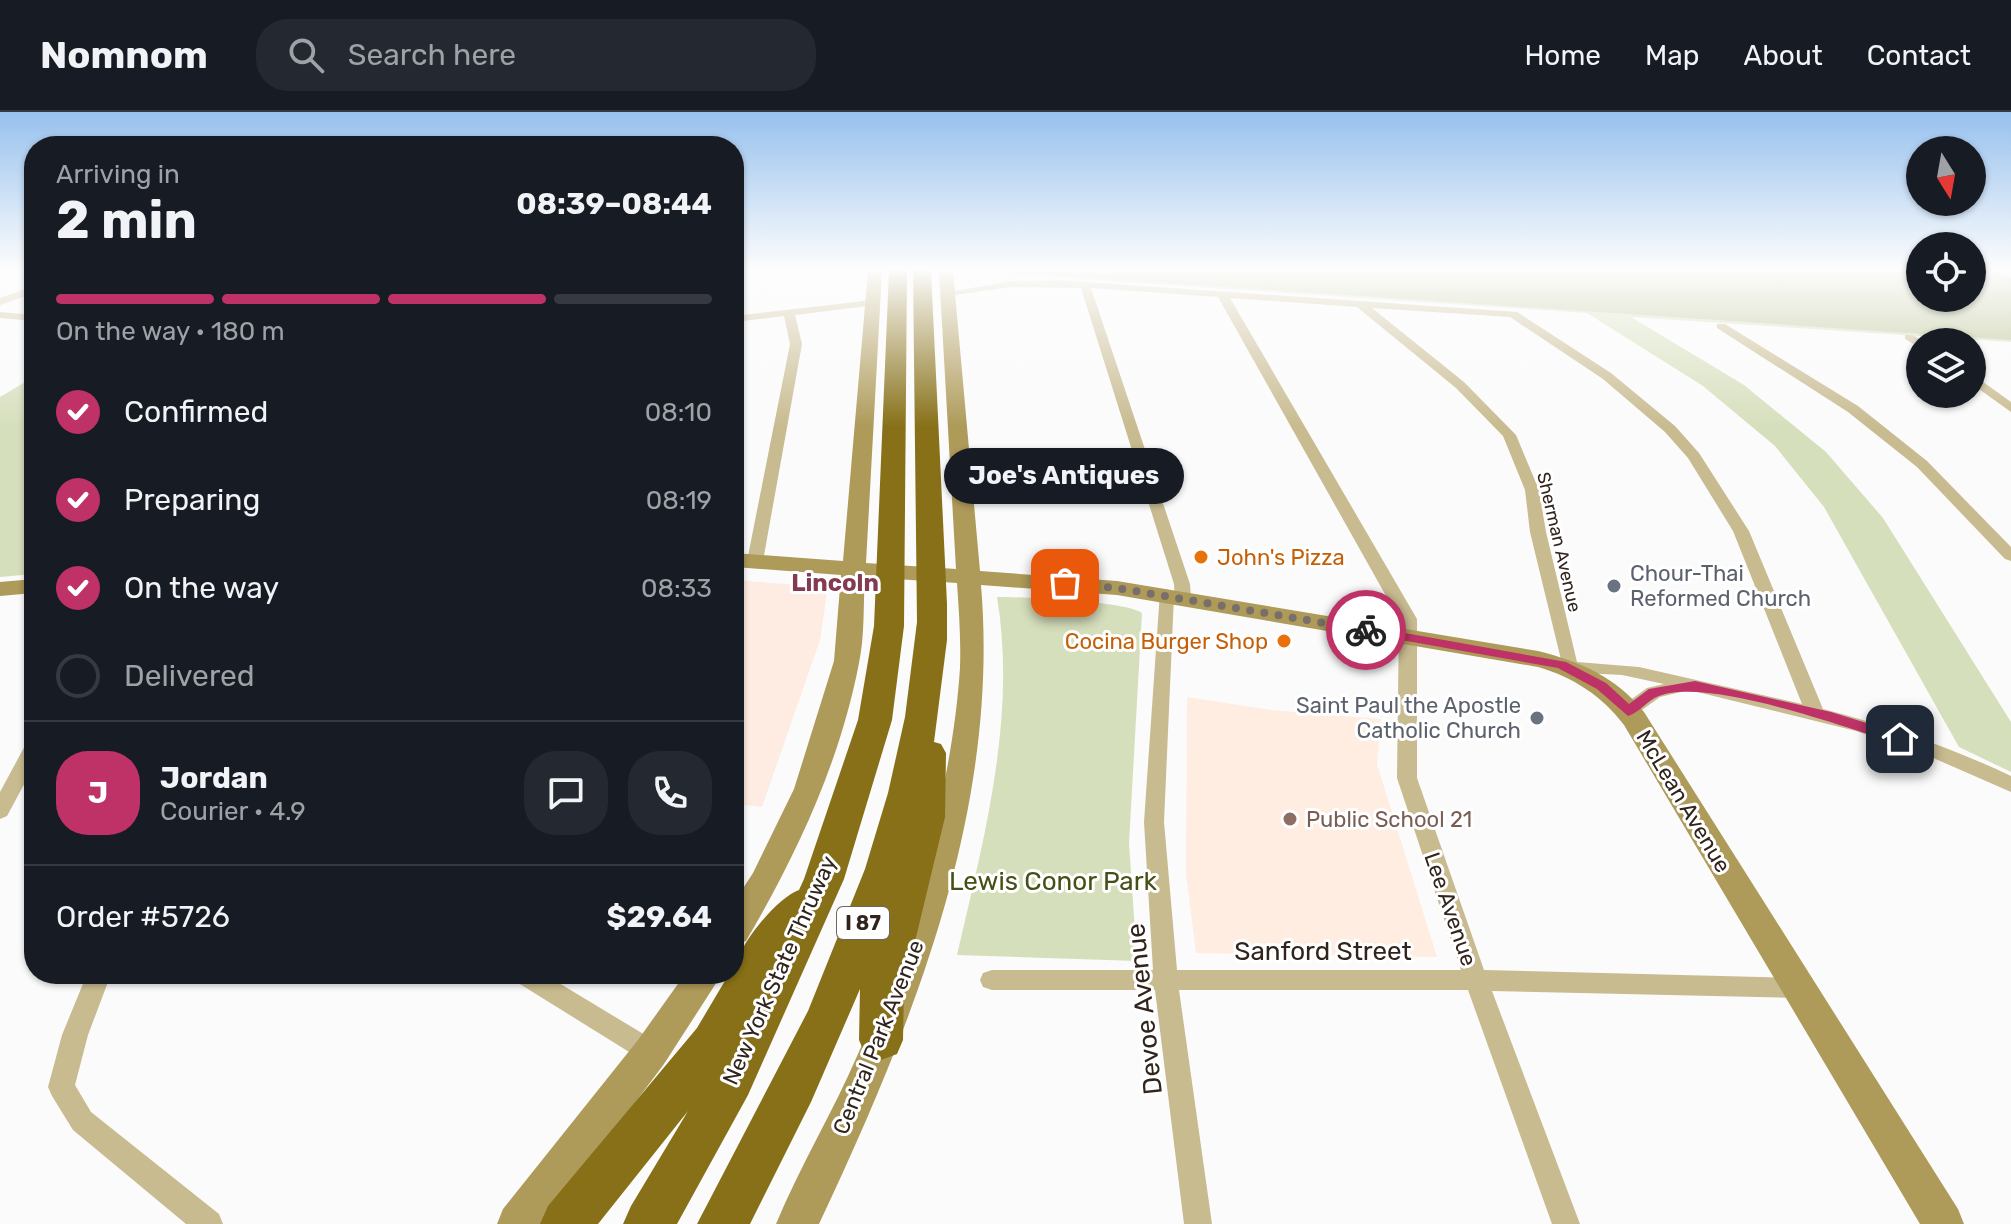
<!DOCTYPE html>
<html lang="en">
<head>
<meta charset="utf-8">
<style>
  :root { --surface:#171b24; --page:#242831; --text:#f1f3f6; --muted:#9ea1a6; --line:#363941; --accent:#be3267 }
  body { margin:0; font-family:Rubik,sans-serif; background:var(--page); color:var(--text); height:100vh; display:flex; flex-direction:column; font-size:30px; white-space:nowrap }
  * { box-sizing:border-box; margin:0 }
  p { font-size:26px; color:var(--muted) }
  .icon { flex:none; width:44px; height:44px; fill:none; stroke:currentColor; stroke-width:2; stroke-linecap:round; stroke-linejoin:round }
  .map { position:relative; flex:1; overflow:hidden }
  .details { position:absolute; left:24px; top:24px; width:720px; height:848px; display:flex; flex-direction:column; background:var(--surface); border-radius:32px; box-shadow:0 2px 6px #0004 }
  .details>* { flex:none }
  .needle { width:52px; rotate:169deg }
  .fabs { position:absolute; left:1906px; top:24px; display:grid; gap:16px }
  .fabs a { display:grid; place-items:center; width:80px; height:80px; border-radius:50%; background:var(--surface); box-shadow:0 2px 6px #0004; font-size:40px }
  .pin { position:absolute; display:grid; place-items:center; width:68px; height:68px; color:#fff; margin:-34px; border-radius:16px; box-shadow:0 4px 12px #0006 }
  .courier { position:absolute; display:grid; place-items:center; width:80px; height:80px; margin:-40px; border:6px solid #be3267; border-radius:50%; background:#fff; color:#222; box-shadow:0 2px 10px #0007 }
  .bubble { position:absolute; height:56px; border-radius:28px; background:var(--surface); box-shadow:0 2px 6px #0004; font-size:26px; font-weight:700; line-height:56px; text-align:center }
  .overview em { font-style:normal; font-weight:700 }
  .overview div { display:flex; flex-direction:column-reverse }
  .overview { display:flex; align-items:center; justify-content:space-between; height:136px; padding:0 32px }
  h1 { font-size:52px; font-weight:700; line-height:60px }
  .bar { display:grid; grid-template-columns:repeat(4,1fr); gap:12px 8px; align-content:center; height:96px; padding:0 32px }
  .bar i { height:10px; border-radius:6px; background:var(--line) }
  .bar .on { background:var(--accent) }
  .bar p { grid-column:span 4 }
  .line { display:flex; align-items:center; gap:20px; padding:0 32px; border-top:2px solid var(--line) }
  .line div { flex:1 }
  .round { display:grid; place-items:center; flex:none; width:84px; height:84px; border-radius:32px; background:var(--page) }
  ol { padding:0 32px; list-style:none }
  li { display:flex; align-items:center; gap:24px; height:88px }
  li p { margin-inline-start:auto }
  li .icon { padding:8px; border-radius:50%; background:var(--accent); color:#fff; stroke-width:4 }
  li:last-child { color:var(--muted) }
  li i { width:44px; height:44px; border:4px solid var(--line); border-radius:50% }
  header { display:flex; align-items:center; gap:48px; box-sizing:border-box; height:112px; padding:0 40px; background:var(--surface); border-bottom:2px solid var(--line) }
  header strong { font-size:38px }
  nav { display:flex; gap:44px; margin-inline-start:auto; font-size:28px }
  .search { width:560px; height:72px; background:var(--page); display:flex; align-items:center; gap:20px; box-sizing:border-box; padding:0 28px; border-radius:32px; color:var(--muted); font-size:30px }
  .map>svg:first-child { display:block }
  .built { fill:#feece2 }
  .education { fill:#ffede2 }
  .green { fill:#d6dfbc }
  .forest { fill:#b6c18e }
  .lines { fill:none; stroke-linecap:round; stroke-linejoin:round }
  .stream { stroke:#bdd4f8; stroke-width:4 }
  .street { fill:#c8bb90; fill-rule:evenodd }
  .secondary { fill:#ae9a59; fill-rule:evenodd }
  .highway { fill:#877018; fill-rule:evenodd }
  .route { fill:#be3267 }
  .done { stroke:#786f6a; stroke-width:8; stroke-dasharray:0 14.4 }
  .food-dot { fill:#e8710a; stroke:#fff; stroke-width:3 }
  .worship-dot { fill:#6b7280; stroke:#fff; stroke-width:3 }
  .education-dot { fill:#8d6e63; stroke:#fff; stroke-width:3 }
  .labels { text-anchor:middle; stroke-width:6; stroke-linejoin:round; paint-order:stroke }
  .far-street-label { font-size:18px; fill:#31241c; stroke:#fff }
  .shield { fill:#fff; stroke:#6f6660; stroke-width:2 }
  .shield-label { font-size:20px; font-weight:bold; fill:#31241c }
  .food-label { font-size:22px; fill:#c56008; stroke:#fff; text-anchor:start }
  .worship-label { font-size:22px; fill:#5b616d; stroke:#fff; text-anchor:start }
  .street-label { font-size:22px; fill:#31241c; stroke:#fff }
  .education-label { font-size:22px; fill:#785e54; stroke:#fff; text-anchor:start }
  .neighbourhood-label { font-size:24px; font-weight:bold; fill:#823b51; stroke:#fff }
  .near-park-label { font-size:26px; fill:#464f16; stroke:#fff }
  .near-street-label { font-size:26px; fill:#31241c; stroke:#fff }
</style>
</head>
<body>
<header>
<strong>Nomnom</strong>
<div class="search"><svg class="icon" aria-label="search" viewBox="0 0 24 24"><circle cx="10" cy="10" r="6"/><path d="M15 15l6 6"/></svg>Search here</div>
<nav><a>Home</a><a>Map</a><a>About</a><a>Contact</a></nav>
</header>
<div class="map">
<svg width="2011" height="1112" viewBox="0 0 2011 1112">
  <rect width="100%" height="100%" fill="#fbfbfb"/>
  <!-- built -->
  <path class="built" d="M 734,468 L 812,474 L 827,480 L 820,528 L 762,695 L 734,692 Z"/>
  <!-- education -->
  <path class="education" d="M 1187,585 L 1271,598 L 1381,607 L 1377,652 L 1437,845 L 1196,841 L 1186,762 Z"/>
  <!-- green -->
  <path class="green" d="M 955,159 L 1920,159 L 1920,186 L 1972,186 L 1972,159 L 2011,159 L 2011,230 L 1631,205 L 1744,273 L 1826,340 L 1883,406 L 2011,610 L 2011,660 L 1959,635 L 1824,395 L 1775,334 L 1703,274 L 1587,201 Z
    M 34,269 L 34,462 L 0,465 L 0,285 L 25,270 Z
    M 997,485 C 1023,485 1125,489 1142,501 L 1129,731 L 1137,849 L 957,843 C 984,726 1017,605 997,485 Z"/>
  <!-- forest -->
  <path class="forest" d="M 992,159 L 1920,159 L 1920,186 L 1972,186 L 1972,159 L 2011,159 L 2011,228 Z"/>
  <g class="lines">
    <!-- stream -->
    <path class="stream" d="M 2005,159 L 2011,164"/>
    <!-- street -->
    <path class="street" d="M 1058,168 L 1517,200 L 1611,261 L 1675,314 L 1699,341 L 1749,419 L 1823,597 C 1888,614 1950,635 2011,664 L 2011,680 L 1931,645 L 1856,619 L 1689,578 L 1660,585 L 1635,603 L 1621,603 L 1619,599 L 1621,595 L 1647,576 L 1664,572 L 1622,563 L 1564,560 L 1530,420 L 1525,378 L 1503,324 L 1456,276 L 1357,195 L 1230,186 L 1417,507 L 1417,666 L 1484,858 L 1798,866 L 1807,869 L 1810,876 L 1807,883 L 1798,886 L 1492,879 L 1580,1112 L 1552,1112 L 1468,878 L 1179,878 L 1212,1112 L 1184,1112 L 1155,878 L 992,878 L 983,875 L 980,868 L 983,861 L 992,858 L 1153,858 L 1144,710 L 1160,480 L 1172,480 L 1174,484 L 1164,710 L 1177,858 L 1461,858 L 1397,666 L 1399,507 L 1218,185 L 1091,176 L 1190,472 L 1191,487 L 1183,492 L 1175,487 L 1174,472 L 1081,176 L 1011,175 L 948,184 L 943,181 L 1011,169 ZM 1372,196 L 1510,205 L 1603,267 L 1665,320 L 1688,346 L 1733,419 L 1802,592 L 1639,555 L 1577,550 L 1546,420 L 1539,378 L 1516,323 L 1464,270 Z
      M 34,174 L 34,181 L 0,193 L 0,186 Z
      M 872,188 L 876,189 L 876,193 L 795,203 L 802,232 L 763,449 L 755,454 L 749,452 L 747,449 L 790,232 L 784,204 L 734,210 L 734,204 Z
      M 0,200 L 34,203 L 34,209 L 0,206 Z
      M 1717,212 L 1725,212 L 1858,294 L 1927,349 L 2011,435 L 2011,449 L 2005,447 L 1917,355 L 1848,300 L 1717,216 Z
      M 1905,223 L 1913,223 L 1924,230 L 1920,230 L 1920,236 L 1905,227 Z
      M 1972,262 L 2011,290 L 2011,300 L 1972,272 Z
      M 34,628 L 34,654 L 7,704 L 0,707 L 0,680 L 27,630 Z
      M 87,862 L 111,862 L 88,923 L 75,973 L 91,1000 L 219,1102 L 223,1112 L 186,1112 L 73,1018 L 52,984 L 48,975 L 62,923 Z
      M 511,862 L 544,862 L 660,932 L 664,940 L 660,948 L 651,952 L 642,948 L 515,869 Z"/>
    <!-- secondary -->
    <path class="secondary" d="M 868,159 L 882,159 L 866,451 L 956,457 L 939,159 L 953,159 L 980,459 L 1117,469 L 1538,539 C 1581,550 1616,565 1644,600 L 1958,1097 L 1964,1112 L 1920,1112 L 1624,613 C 1602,584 1573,565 1538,555 L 1117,483 L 981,473 C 1000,698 913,912 819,1112 L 776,1112 C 800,1054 833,1000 858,942 C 908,830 952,680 960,556 C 961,528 959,500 957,471 L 865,465 C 863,492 865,523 859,551 C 840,650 797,742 746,829 L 734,833 L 734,790 L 753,761 L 794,677 L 834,549 L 841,463 L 734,455 L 734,441 L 843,449 Z
      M 34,467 L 34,481 L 0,484 L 0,470 Z
      M 685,862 L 722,862 L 664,952 L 544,1112 L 497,1112 L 503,1097 L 638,928 Z"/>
    <!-- highway -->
    <path class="highway" d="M 889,159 L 907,159 L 904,514 L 892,608 L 844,767 L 748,983 L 677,1112 L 623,1112 L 631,1094 L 688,999 L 598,1112 L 540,1112 L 548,1094 L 697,916 L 729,862 L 734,862 C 734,838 776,786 799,778 L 804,767 L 858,608 L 874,514 Z
      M 913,159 L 931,159 L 947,492 L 947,528 L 934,630 L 941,632 L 946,641 L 945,705 L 904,875 L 903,928 L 897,942 L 881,948 L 865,942 L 859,928 L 860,877 L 811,990 L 750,1112 L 697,1112 L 808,899 L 865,757 L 888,681 L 905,605 L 917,510 Z"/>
  </g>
  <!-- sky -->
  <linearGradient id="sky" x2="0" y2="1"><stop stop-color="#97c1ee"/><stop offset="0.5" stop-color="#fdfdfd"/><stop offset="1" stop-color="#fdfdfd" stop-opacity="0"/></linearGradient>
  <rect width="2011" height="315" fill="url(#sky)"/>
  <!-- route -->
  <path class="route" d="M 1366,514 L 1566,550 L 1606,571 L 1629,592 L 1649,577 L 1695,569 L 1831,600 L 1905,623 L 1907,627 L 1900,632 C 1847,616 1708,565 1659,584 C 1648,588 1640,600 1628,604 L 1597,577 L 1558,556 L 1362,521 L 1362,516 Z"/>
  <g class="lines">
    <!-- done -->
    <path class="done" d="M 1065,471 L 1117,476 L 1366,518"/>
  </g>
  <!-- markers -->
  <g class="food-dot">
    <circle cx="1201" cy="445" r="8"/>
    <circle cx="1284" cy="529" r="8"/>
  </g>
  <g class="worship-dot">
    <circle cx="1614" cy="474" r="8"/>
    <circle cx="1537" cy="606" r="8"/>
  </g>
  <circle class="education-dot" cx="1290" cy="707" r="8"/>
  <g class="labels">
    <!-- far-street labels -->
    <g class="far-street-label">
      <text transform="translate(1559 430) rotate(77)" y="6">Sherman Avenue</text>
    </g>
    <!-- shield labels -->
    <rect class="shield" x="837" y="795" width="52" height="32" rx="6"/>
    <g class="shield-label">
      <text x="863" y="818">I 87</text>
    </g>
    <!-- food labels -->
    <g class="food-label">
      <text x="1217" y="453">John's Pizza</text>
      <text x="1268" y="537" text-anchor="end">Cocina Burger Shop</text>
    </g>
    <!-- worship labels -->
    <g class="worship-label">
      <text x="1630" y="469">Chour-Thai<tspan x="1630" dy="25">Reformed Church</tspan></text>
      <text x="1521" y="601" text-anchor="end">Saint Paul the Apostle<tspan x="1521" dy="25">Catholic Church</tspan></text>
    </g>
    <!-- street labels -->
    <g class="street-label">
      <text transform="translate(1684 689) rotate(59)" y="8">McLean Avenue</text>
      <text transform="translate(1451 797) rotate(71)" y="8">Lee Avenue</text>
      <text transform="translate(779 858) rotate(-66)" y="8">New York State Thruway</text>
      <text transform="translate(878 925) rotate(-68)" y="8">Central Park Avenue</text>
    </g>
    <!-- education labels -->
    <g class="education-label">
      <text x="1306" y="715">Public School 21</text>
    </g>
    <!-- neighbourhood labels -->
    <g class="neighbourhood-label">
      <text x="835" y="479">Lincoln</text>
    </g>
    <!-- near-park labels -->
    <g class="near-park-label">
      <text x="1053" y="778">Lewis Conor Park</text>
    </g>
    <!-- near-street labels -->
    <g class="near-street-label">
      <text x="1323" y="848">Sanford Street</text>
      <text transform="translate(1144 897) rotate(-96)" y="9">Devoe Avenue</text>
    </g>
  </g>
</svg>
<div class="fabs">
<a><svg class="needle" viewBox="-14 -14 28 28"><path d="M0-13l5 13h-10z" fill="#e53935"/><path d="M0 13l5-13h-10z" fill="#9ea1a6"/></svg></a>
<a><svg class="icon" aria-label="locate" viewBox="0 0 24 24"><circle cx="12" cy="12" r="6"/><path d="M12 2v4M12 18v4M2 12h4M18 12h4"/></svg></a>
<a><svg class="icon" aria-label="layers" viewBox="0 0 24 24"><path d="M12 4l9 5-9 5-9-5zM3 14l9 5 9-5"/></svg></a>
</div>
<div class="pin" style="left:1065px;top:471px;background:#ea580c"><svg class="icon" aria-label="bag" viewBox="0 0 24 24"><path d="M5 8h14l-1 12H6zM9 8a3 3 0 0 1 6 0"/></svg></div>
<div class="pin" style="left:1900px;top:627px;background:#1f2937"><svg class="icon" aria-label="home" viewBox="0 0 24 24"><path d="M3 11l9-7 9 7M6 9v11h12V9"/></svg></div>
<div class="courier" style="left:1366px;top:518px"><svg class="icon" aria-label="bike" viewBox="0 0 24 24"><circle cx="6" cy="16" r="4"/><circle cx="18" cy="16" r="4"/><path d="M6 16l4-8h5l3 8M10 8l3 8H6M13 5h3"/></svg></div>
<div class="bubble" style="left:944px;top:336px;width:240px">Joe's Antiques</div>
<section class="details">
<div class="overview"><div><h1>2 min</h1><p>Arriving in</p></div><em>08:39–08:44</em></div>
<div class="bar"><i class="on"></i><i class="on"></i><i class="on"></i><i></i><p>On the way · 180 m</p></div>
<ol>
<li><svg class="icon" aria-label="check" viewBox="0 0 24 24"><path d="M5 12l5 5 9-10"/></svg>Confirmed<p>08:10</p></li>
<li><svg class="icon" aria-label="check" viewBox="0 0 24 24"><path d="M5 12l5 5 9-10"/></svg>Preparing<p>08:19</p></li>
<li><svg class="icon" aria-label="check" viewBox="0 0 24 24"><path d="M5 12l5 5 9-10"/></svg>On the way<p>08:33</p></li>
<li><i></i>Delivered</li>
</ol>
<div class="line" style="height:144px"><b class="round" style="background:var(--accent);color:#fff">J</b><div><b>Jordan</b><p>Courier · 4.9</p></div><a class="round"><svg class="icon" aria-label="chat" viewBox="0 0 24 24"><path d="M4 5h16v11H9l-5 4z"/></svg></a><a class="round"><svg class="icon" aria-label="phone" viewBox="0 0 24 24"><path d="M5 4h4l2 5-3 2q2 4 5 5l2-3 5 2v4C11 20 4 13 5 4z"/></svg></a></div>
<div class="line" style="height:104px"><div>Order #5726</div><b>$29.64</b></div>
</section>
</div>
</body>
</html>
